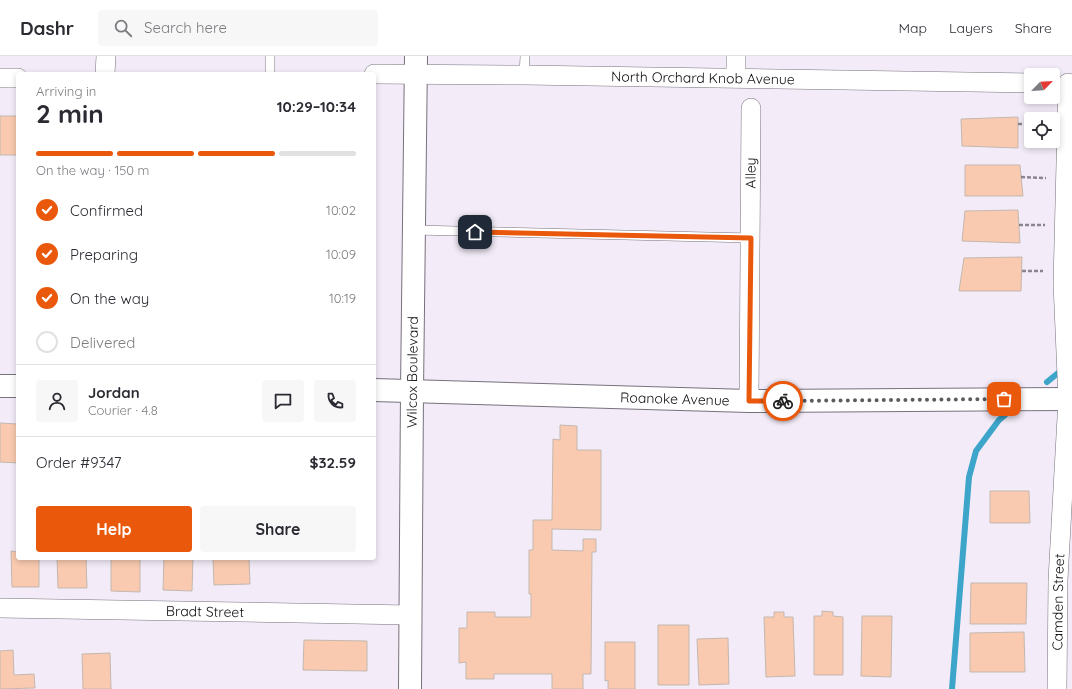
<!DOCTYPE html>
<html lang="en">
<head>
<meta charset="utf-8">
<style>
  :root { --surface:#fff; --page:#f7f7f7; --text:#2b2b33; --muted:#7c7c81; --line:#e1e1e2; --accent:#ea580c }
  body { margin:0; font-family:Quicksand,sans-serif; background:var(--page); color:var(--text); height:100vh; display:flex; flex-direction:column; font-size:15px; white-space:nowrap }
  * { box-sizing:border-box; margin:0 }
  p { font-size:13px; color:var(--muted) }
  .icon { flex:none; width:22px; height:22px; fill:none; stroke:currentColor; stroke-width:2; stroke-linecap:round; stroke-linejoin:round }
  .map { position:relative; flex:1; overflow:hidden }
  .panel { position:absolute; left:16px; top:16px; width:360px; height:488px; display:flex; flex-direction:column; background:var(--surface); border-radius:4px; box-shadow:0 2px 6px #0003 }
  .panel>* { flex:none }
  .needle { width:26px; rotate:66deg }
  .buttons { position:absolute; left:1024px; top:12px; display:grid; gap:8px }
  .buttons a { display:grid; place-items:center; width:36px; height:36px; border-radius:4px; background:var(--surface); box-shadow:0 2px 6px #0003; font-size:20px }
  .pin { position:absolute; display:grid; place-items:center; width:34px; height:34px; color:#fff; margin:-17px; border-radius:8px; box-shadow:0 2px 6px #0006 }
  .courier { position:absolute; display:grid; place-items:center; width:40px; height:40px; margin:-20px; border:3px solid #ea580c; border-radius:50%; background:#fff; color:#222; box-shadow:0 1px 5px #0007 }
  .headline em { font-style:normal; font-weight:700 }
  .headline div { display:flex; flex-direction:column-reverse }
  .headline { display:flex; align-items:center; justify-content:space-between; height:68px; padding:0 20px }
  h1 { font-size:26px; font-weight:700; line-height:30px }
  .bar { display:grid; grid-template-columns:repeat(4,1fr); gap:6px 4px; align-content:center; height:48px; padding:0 20px }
  .bar i { height:5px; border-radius:3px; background:var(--line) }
  .bar .on { background:var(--accent) }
  .bar p { grid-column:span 4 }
  .line { display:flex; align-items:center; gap:10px; padding:0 20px; border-top:1px solid var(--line) }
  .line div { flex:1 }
  .round { display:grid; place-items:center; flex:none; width:42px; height:42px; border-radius:4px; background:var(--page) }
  ol { padding:0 20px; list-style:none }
  li { display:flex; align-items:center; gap:12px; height:44px }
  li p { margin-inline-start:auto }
  li .icon { padding:4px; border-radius:50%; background:var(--accent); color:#fff; stroke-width:4 }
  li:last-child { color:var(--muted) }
  li i { width:22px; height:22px; border:2px solid var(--line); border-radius:50% }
  .button { display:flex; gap:8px; margin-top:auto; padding:8px 20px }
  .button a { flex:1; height:46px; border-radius:4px; background:var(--accent); color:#fff; font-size:16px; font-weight:700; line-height:46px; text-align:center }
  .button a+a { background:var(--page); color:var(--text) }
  header { display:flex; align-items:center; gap:24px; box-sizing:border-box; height:56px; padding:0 20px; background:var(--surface); border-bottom:1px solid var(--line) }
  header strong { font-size:19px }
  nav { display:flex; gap:22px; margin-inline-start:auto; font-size:14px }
  .search { width:280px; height:36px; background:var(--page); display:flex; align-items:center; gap:10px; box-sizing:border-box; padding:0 14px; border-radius:4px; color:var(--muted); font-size:15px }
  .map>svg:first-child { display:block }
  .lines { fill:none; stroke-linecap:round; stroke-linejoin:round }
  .stream { stroke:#3da5ca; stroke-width:6 }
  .building { fill:#f9caaf; stroke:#c4b7b0 }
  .lane-casing { stroke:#77717c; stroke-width:10 }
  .street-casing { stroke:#77717c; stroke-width:20 }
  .secondary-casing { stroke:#77717c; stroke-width:24 }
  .path { stroke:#8a858d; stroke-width:2.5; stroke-dasharray:4 2; stroke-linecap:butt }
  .lane { stroke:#fff; stroke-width:9 }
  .street { stroke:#fff; stroke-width:19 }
  .secondary { stroke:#fff; stroke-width:22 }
  .done { stroke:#5e5a61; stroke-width:4; stroke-dasharray:0 7.2 }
  .route { stroke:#ea580c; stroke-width:5 }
  .labels { text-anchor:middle; stroke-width:3.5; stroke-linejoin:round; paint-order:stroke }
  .street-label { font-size:14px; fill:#0e0c10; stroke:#fdfcfe }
</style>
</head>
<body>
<header>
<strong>Dashr</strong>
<div class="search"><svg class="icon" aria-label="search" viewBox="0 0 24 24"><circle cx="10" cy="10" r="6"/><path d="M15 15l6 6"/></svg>Search here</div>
<nav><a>Map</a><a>Layers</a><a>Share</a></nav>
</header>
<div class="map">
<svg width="1072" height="633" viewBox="0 0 1072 633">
  <rect width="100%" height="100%" fill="#f3ecf8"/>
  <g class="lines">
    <!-- stream -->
    <path class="stream" d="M 1047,326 L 1063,313
      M 952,633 L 969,421 L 976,395 L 999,364 L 1005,359"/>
  </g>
  <!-- building -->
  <path class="building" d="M 0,60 L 18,60 L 18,99 L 0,99 Z
    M 1018,61 L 1018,92 L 962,90 L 961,63 Z
    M 965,109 L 1020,109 L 1023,140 L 965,140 Z
    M 1018,154 L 1020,187 L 962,185 L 965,155 Z
    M 1022,201 L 1021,235 L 959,235 L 964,202 Z
    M 0,367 L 18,368 L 18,407 L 0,406 Z
    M 560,369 L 577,370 L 577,394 L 601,394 L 601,474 L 552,473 L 552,494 L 583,495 L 583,483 L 596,483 L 596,496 L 592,496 L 591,618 L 583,618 L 583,633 L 552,633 L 552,618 L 494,618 L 494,623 L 466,623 L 466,606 L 459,607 L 459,572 L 467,572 L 467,556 L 495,556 L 495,561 L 531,561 L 531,538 L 529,538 L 529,494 L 533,494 L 533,464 L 552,464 L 553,383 L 560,384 Z
    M 990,435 L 1029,435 L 1030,467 L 990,467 Z
    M 11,495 L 18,496 L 18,502 L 39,502 L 39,531 L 12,531 Z
    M 57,502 L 86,502 L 87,532 L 58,532 Z
    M 111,502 L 140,502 L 140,536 L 111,535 Z
    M 164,502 L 193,502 L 192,535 L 163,534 Z
    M 213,502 L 249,502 L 250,528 L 214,529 Z
    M 971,527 L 1027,527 L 1026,568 L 970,568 Z
    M 822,555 L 833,556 L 833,560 L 843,561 L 843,619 L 814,619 L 814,560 L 822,560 Z
    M 774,556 L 784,556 L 784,561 L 793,561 L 795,620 L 766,621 L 764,561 L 774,561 Z
    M 862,560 L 892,560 L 891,621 L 861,620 Z
    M 658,569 L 689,569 L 689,629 L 658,629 Z
    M 1024,576 L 1025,616 L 970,616 L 970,577 Z
    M 728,582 L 729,628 L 699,629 L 697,583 Z
    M 304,584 L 367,585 L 367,615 L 303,614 Z
    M 605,586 L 635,586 L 635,633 L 608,633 L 608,624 L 605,625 Z
    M 13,594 L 14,619 L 34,618 L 35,632 L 0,633 L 0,595 Z
    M 110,597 L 111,633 L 83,633 L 82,598 Z"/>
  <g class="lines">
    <defs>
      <path id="lane" d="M 270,18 L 270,0
        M 524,19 L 525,0
        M 414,174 L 751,182"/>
      <g id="street">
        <path d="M 736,0 L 736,22"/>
        <path d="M 105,18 L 106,0"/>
        <path id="s1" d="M 374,18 L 524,19 L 1031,27"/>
        <path d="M 0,22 L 18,22"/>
        <path id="s2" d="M 749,345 L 751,52"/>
        <path id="s3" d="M 0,552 L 410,559"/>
        <path id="s4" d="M 1057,633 L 1058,524 L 1068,343 L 1063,227 L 1068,27"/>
      </g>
      <g id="secondary">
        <path d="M 0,330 L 18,330"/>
        <path id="s5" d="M 374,334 L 749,345 L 1072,343"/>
        <path id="s6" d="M 410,633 L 412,335 L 416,0"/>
      </g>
    </defs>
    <!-- lane casing -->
    <use href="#lane" class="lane-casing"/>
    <!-- street casing -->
    <use href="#street" class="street-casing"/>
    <!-- secondary casing -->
    <use href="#secondary" class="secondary-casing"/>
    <!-- path -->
    <path class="path" d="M 1018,68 L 1031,68
      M 1021,121 L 1046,122
      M 1019,169 L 1045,169
      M 1022,215 L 1043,215"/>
    <!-- lane -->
    <use href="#lane" class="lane"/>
    <!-- street -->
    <use href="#street" class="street"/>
    <!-- secondary -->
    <use href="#secondary" class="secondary"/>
  </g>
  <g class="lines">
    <!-- done -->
    <path class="done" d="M 783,345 L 1004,343"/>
    <!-- route -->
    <path class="route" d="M 475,176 L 751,182 L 749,345 L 783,345"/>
  </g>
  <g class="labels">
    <!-- street labels -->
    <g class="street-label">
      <text dy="5" stroke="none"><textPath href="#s1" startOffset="329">North Orchard Knob Avenue</textPath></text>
      <text dy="5" stroke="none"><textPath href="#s2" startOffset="228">Alley</textPath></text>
      <text dy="5" stroke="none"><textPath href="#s6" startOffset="317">Wilcox Boulevard</textPath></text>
      <text dy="5" stroke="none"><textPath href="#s5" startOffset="301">Roanoke Avenue</textPath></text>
      <text dy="5" stroke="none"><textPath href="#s4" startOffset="87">Camden Street</textPath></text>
      <text dy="5" stroke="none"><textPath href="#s3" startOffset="205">Bradt Street</textPath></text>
    </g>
  </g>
</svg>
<div class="buttons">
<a><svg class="needle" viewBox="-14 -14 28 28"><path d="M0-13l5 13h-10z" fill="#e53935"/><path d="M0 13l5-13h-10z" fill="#7c7c81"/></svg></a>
<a><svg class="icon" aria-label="locate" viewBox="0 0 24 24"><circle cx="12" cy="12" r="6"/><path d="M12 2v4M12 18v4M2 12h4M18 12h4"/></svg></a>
</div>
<div class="pin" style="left:1004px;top:343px;background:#ea580c"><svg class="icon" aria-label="bag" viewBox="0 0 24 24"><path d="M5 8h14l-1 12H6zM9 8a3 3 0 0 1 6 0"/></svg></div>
<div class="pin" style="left:475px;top:176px;background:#1f2937"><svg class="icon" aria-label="home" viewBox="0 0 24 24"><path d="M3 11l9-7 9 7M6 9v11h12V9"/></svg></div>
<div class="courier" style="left:783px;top:345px"><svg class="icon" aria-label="bike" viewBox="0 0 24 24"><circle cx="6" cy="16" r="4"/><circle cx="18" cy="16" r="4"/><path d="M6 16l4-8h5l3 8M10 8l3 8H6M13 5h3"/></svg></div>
<section class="panel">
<div class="headline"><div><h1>2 min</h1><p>Arriving in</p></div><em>10:29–10:34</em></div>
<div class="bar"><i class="on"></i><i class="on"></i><i class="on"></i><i></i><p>On the way · 150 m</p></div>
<ol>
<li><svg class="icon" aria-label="check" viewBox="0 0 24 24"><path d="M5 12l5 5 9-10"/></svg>Confirmed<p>10:02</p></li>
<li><svg class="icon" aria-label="check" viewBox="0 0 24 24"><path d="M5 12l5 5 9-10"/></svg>Preparing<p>10:09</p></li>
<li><svg class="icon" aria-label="check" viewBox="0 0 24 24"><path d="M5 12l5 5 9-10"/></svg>On the way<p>10:19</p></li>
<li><i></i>Delivered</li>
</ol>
<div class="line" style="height:72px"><a class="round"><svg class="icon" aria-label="person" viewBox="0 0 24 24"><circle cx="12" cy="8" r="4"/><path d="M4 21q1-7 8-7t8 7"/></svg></a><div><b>Jordan</b><p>Courier · 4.8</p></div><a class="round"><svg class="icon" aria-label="chat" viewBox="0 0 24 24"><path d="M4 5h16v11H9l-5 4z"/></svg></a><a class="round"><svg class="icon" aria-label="phone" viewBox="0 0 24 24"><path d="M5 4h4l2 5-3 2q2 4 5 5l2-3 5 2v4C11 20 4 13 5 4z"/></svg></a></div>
<div class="line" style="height:52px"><div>Order #9347</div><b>$32.59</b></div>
<div class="button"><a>Help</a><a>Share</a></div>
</section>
</div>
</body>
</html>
